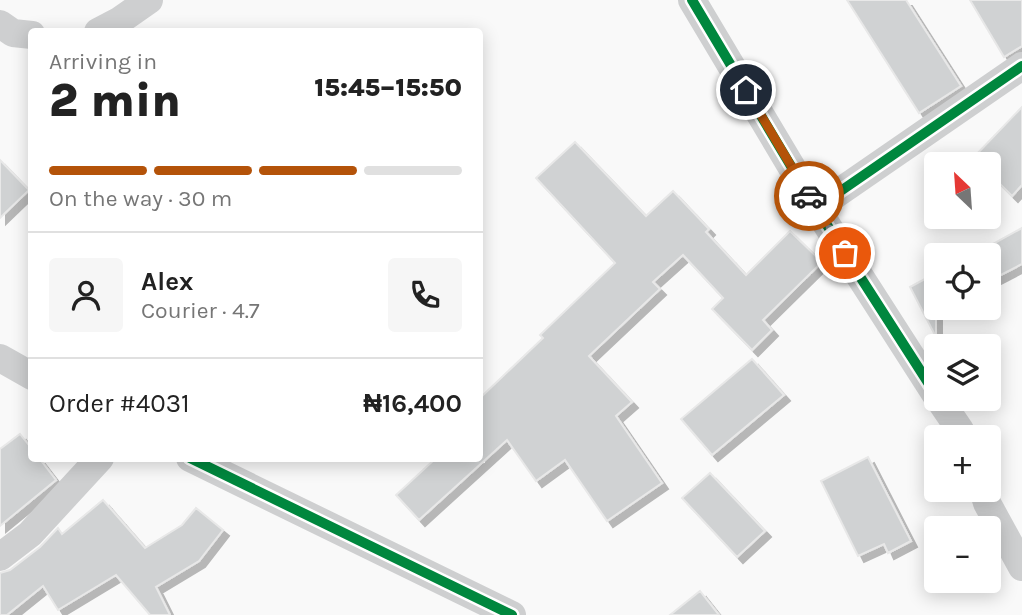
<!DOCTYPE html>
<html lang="en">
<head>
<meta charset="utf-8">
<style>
  :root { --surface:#fff; --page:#f6f6f6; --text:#222; --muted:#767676; --line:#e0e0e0; --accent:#b45309 }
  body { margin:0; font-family:Karla,sans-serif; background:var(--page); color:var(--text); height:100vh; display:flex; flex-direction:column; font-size:26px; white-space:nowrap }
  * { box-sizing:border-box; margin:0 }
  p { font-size:23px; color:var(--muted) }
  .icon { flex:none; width:38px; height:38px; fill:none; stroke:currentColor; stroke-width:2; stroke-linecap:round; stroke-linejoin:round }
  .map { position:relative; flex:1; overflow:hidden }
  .drawer { position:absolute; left:28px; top:28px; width:455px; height:434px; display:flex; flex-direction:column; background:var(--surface); border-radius:7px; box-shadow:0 4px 18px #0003 }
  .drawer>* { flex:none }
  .needle { width:46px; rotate:335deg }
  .controls { position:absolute; left:924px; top:152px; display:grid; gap:14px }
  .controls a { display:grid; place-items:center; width:77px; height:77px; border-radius:7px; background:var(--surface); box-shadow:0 4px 18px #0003; font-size:35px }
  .pin { position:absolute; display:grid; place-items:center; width:60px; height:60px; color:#fff; margin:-30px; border:4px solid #fff; border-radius:50%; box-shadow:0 2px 7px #0007 }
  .courier { position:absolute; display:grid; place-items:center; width:70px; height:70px; margin:-35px; border:5px solid #b45309; border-radius:50%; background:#fff; color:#222; box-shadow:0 2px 9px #0007 }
  .headline em { font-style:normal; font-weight:800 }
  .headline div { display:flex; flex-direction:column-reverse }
  .headline { display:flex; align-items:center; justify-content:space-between; height:119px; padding:0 21px }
  h1 { font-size:46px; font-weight:800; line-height:52px }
  .bar { display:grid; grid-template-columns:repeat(4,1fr); gap:10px 7px; align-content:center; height:84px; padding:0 21px }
  .bar i { height:9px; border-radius:5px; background:var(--line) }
  .bar .on { background:var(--accent) }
  .bar p { grid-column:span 4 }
  .line { display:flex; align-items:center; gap:18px; padding:0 21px; border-top:2px solid var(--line) }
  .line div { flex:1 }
  .round { display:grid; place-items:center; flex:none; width:74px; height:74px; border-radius:7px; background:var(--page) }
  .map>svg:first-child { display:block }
  .building { fill:#d0d2d3; stroke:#e8e8e8; stroke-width:2; filter:url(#shadow) }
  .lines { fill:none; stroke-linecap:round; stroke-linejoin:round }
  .street { stroke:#cecfd0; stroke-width:28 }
  .cycleway-casing { stroke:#fff; stroke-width:15 }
  .cycleway { stroke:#00873e; stroke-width:10 }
  .done { stroke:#99a4ac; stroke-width:7; stroke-dasharray:0 12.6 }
  .route { stroke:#b45309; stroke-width:9 }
</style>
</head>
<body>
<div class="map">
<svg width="1022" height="615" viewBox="0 0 1022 615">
  <defs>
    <filter id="shadow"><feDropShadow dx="6" dy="6" stdDeviation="0" flood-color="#0004"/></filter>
  </defs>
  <rect width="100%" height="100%" fill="#f9f9f9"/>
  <!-- building -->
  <path class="building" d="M 847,0 L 906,0 L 961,86 L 919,113 Z
    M 970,0 L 1022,0 L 1022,46 L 1004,57 Z
    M 1022,107 L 1022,185 L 1012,196 L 989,173 L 989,164 L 980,164 L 973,158 Z
    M 575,142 L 646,216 L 673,191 L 709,229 L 706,232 L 746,275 L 790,231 L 822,262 L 763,320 L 772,330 L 752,350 L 712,309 L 723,298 L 683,255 L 653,282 L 660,289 L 589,356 L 632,402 L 616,416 L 662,483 L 607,521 L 565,460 L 536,481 L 507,440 L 419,520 L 396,495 L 436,458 L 480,458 L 480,398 L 543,338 L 540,335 L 615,263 L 536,178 Z
    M 0,160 L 29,190 L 0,218 Z
    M 1022,228 L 1022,264 L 989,281 L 989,246 Z
    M 936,273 L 936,337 L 910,287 Z
    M 752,359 L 784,395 L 712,455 L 681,419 Z
    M 20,434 L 32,449 L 32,458 L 39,458 L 56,480 L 0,526 L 0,449 Z
    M 868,457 L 911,541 L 888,553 L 884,544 L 858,556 L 821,481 Z
    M 710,473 L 765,531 L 737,557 L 682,498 Z
    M 103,500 L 145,548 L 182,525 L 196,508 L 223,530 L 199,561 L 156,587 L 170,615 L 150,615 L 116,575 L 58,610 L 43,586 L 7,615 L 0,615 L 0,573 L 10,570 L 40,547 L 58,528 L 62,534 Z
    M 700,591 L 719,615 L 670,615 Z"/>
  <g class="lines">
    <!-- street -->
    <path class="street" d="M 692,0 L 816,208 L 936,395
      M 0,24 L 13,33 L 32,35
      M 98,32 L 119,21 L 149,0
      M 816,208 L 1022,66
      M 0,358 L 32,376
      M 939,399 L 960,430 L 963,438
      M 190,458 L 512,615
      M 983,490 L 987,503 L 1022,567
      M 0,557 L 30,534 L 100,458"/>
    <defs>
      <path id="cycleway" d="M 692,0 L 816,208 L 936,395
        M 816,208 L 1022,66
        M 190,458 L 512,615"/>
    </defs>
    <!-- cycleway casing -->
    <use href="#cycleway" class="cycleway-casing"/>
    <!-- cycleway -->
    <use href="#cycleway" class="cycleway"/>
  </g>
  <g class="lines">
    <!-- done -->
    <path class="done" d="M 809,196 L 845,253"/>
    <!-- route -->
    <path class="route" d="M 746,90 L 809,196"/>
  </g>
</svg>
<div class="controls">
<a><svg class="needle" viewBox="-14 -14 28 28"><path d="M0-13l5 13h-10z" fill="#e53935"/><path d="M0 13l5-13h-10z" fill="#767676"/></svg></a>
<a><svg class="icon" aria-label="locate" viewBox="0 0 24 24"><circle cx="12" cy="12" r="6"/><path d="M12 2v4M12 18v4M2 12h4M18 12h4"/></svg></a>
<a><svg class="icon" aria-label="layers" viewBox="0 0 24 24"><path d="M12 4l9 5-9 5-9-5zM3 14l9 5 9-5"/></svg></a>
<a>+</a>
<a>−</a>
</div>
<div class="pin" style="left:845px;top:253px;background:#ea580c"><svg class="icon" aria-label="bag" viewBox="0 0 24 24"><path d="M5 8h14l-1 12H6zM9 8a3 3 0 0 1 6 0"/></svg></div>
<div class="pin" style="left:746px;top:90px;background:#1f2937"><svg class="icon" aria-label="home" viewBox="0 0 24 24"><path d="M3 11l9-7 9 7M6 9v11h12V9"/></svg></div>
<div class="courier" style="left:809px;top:196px"><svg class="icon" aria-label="car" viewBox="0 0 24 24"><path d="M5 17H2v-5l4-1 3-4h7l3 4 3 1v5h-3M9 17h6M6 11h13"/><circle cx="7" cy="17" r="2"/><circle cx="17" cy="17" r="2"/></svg></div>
<section class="drawer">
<div class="headline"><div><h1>2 min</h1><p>Arriving in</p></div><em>15:45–15:50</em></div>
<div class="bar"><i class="on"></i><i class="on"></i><i class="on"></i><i></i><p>On the way · 30 m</p></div>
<div class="line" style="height:126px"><a class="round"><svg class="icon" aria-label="person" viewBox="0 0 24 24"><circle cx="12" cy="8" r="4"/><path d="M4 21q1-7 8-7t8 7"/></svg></a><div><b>Alex</b><p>Courier · 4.7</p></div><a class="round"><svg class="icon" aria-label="phone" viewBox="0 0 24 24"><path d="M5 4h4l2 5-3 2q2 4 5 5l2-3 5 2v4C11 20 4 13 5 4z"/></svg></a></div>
<div class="line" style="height:91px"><div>Order #4031</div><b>₦16,400</b></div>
</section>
</div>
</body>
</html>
